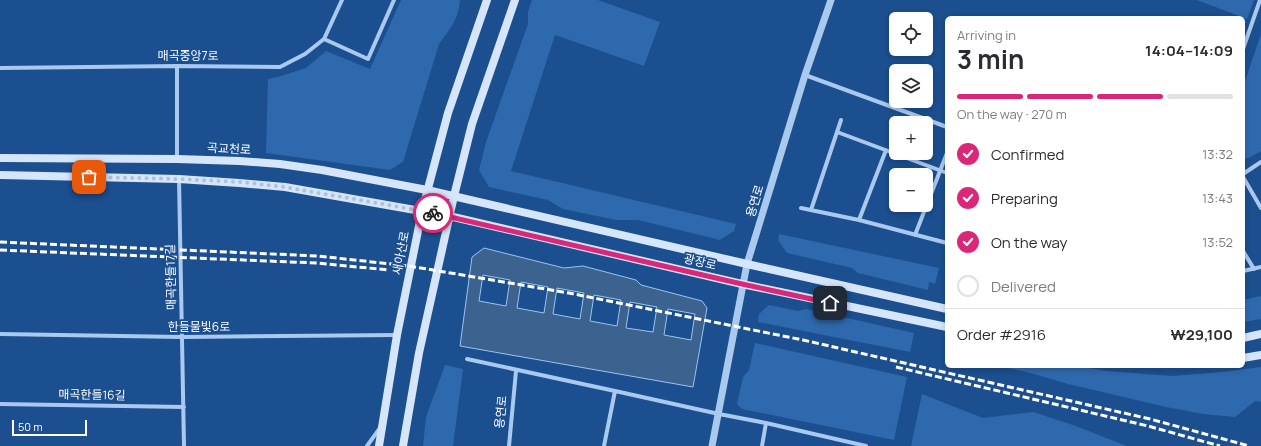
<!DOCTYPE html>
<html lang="en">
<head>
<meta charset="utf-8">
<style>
  :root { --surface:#fff; --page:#f2f2f3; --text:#2b2b33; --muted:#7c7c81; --line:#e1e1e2; --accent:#db2777 }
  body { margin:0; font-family:Manrope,"Noto Sans KR",sans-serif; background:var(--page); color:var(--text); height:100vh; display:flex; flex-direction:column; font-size:15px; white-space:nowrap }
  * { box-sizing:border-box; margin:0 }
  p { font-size:13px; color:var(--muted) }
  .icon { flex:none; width:22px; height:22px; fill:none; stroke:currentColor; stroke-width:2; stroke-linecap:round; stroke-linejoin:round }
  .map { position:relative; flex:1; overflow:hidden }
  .panel { position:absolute; left:945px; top:16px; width:300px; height:352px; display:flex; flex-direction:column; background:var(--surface); border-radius:6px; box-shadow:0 2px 6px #0003 }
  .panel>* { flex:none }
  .buttons { position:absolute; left:889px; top:12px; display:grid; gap:8px }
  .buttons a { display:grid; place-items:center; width:44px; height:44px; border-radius:6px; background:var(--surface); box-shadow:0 2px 6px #0003; font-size:20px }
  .scale { position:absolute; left:12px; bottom:10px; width:75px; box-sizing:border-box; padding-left:4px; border:2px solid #fff; border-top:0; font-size:11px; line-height:14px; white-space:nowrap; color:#fff; -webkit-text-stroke:3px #1b4f8f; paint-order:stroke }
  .pin { position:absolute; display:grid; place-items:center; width:34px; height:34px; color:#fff; margin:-17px; border-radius:8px; box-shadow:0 2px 6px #0006 }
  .courier { position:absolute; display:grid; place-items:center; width:40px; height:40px; margin:-20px; border:3px solid #db2777; border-radius:50%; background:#fff; color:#222; box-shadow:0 1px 5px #0007 }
  .headline em { font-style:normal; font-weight:700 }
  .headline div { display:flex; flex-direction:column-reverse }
  .headline { display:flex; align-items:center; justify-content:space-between; height:68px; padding:0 12px }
  h1 { font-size:26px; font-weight:700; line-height:30px }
  .bar { display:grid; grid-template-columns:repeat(4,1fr); gap:6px 4px; align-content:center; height:48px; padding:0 12px }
  .bar i { height:5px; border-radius:3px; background:var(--line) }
  .bar .on { background:var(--accent) }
  .bar p { grid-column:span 4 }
  .line { display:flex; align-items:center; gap:10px; padding:0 12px; border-top:1px solid var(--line) }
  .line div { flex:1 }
  ol { padding:0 12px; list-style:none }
  li { display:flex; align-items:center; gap:12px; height:44px }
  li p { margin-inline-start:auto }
  li .icon { padding:4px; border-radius:50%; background:var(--accent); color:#fff; stroke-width:4 }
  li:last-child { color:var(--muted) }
  li i { width:22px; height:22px; border:2px solid var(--line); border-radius:50% }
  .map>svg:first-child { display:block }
  .green { fill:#2e69ad }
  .water { fill:#3c6290; stroke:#9cc4f0; fill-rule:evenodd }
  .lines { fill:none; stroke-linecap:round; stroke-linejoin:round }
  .minor { stroke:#a9c9ee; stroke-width:4 }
  .tertiary { stroke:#a9c9ee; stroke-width:7 }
  .secondary { stroke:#d6e6fa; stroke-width:8 }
  .rail { stroke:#fff; stroke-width:3; stroke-dasharray:7 3; stroke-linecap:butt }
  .done { stroke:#afc1d8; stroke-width:4; stroke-dasharray:0 7.2 }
  .route { stroke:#db2777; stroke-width:5 }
  .labels { text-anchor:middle; stroke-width:3.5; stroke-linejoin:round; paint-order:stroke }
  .street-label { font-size:12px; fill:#fff; stroke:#1b4f8f }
</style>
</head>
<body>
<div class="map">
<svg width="1261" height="446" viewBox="0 0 1261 446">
  <rect width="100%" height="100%" fill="#1b4f8f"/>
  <!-- green -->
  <path class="green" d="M 401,0 L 460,0 C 459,18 449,31 439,44 L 403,162 L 390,170 L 266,153 L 268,79 L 281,76 L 306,68 L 326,51 L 370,69 Z
    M 532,0 L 598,0 L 660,22 L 644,66 L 555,35 L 511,171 L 736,224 L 734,231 L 720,240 L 638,220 L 616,220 L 563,209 L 548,200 L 489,187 L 479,170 L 486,142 L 528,24 L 528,12 Z
    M 1197,0 L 1254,0 L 1247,19 Z
    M 1261,34 L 1261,151 L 1249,158 L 1243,158 L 1243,87 Z
    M 779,234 L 939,268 L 935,284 L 929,282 L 928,290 L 858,273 L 852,268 L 787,253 L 778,240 Z
    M 1261,296 L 1261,319 L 1243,322 L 1243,300 Z
    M 769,305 L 798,311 L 807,309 L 914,333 L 910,352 L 758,322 L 759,314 Z
    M 755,343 L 907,377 L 894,440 L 742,409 L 737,404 L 743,377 L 749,370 Z
    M 445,365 L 463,369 L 453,446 L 423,446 L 426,417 Z
    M 999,366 L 1077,366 L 1106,371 L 1172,376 L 1222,372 L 1261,367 L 1261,402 L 1255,401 L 1235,417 L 1203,414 L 1166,407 L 1068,384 L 1027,372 Z
    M 922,394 L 983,418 L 1033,412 L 1073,425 L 1127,446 L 911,446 Z"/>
  <!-- water -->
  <path class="water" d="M 484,248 L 564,268 L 583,266 L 636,280 L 641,285 L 702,301 L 707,308 L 693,387 L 460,346 L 472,257 ZM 483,275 L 510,280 L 506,306 L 479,301 ZM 521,282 L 548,287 L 544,313 L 517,308 ZM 557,288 L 584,293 L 580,319 L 553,314 ZM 594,295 L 621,300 L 617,326 L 590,321 ZM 630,302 L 657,307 L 653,332 L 626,328 ZM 668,309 L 695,314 L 691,340 L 664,335 Z"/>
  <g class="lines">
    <!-- minor -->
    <path class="minor" d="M 324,39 L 368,59 L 394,0
      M 1243,49 L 1260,0
      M 177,66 L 177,159
      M 0,68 L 177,66 L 280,67 L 305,54 L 324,39 L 342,0
      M 805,75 L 947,127
      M 837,132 L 947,173
      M 1243,174 L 1261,162
      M 1243,177 L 1261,208
      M 179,179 L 184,446
      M 801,208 L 859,220 L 947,243
      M 811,210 L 841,120
      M 859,220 L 886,150
      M 915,235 L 947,153
      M 1243,251 L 1254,269
      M 1243,271 L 1261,267
      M 0,334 L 182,337 L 397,335
      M 467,359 L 615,391 L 719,414 L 766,423 L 866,446
      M 0,404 L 184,407
      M 367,446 L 380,428
      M 509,446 L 516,371
      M 604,446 L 615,391
      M 762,446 L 766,423"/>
    <!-- tertiary -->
    <path class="tertiary" d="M 712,446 L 747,264 L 805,75 L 831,0"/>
    <!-- secondary -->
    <path class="secondary" d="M 0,158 L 177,159 L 240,161 L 280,164 L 322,170 L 427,190 L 747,264 L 947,309
      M 0,175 L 179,179 L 239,183 L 285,187 L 449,216 L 742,284 L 947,327
      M 1243,338 L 1261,334
      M 1243,358 L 1261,355
      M 379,446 L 397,335 L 422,211 L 448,113 L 487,0
      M 403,446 L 419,353 L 454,196 L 472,124 L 515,0"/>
    <!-- rail -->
    <path class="rail" d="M 0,242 L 318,256 L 409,266 L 569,293 L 803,340 L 1150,419 L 1249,446
      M 0,250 L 316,263 L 389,270
      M 896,367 L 1148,426 L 1220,446"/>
  </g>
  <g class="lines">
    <!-- done -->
    <path class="done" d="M 89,177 L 179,179 L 240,182 L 285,187 L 433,213"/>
    <!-- route -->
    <path class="route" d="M 433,213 L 742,284 L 830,303"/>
  </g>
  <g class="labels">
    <!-- street labels -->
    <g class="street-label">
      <text x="188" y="60">매곡중앙7로</text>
      <text transform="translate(229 149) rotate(3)" y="4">곡교천로</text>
      <text transform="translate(755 201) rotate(-73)" y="4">용연로</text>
      <text transform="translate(401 253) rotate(-79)" y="4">새아산로</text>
      <text transform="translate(700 262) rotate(13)" y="4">광장로</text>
      <text transform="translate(171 277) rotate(-91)" y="4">매곡한들17길</text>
      <text x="199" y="331">한들물빛6로</text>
      <text transform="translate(92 395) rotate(1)" y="4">매곡한들16길</text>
      <text transform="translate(501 412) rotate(-84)" y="4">용연로</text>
    </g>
  </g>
</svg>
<div class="buttons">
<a><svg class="icon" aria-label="locate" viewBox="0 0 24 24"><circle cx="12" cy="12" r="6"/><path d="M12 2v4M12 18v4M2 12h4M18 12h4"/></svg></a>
<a><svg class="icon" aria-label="layers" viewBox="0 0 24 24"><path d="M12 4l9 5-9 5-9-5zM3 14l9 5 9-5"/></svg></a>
<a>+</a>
<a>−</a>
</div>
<div class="scale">50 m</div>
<div class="pin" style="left:89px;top:177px;background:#ea580c"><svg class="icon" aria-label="bag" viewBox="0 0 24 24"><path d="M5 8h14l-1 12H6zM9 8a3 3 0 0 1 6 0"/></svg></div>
<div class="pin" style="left:830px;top:303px;background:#1f2937"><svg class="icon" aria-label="home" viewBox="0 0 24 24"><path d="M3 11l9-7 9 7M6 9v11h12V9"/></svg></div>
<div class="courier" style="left:433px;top:213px"><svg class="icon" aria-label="bike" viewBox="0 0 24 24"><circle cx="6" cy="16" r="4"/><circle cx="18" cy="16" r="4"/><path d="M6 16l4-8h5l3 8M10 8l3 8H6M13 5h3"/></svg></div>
<section class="panel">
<div class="headline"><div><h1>3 min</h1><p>Arriving in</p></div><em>14:04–14:09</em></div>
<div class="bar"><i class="on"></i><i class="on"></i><i class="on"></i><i></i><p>On the way · 270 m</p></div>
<ol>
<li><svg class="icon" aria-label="check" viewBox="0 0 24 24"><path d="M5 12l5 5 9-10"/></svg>Confirmed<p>13:32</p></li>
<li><svg class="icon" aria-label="check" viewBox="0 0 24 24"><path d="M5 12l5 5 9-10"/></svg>Preparing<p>13:43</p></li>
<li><svg class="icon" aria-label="check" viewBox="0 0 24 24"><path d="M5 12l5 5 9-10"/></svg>On the way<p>13:52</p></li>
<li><i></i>Delivered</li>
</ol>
<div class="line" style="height:52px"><div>Order #2916</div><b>₩29,100</b></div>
</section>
</div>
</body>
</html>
